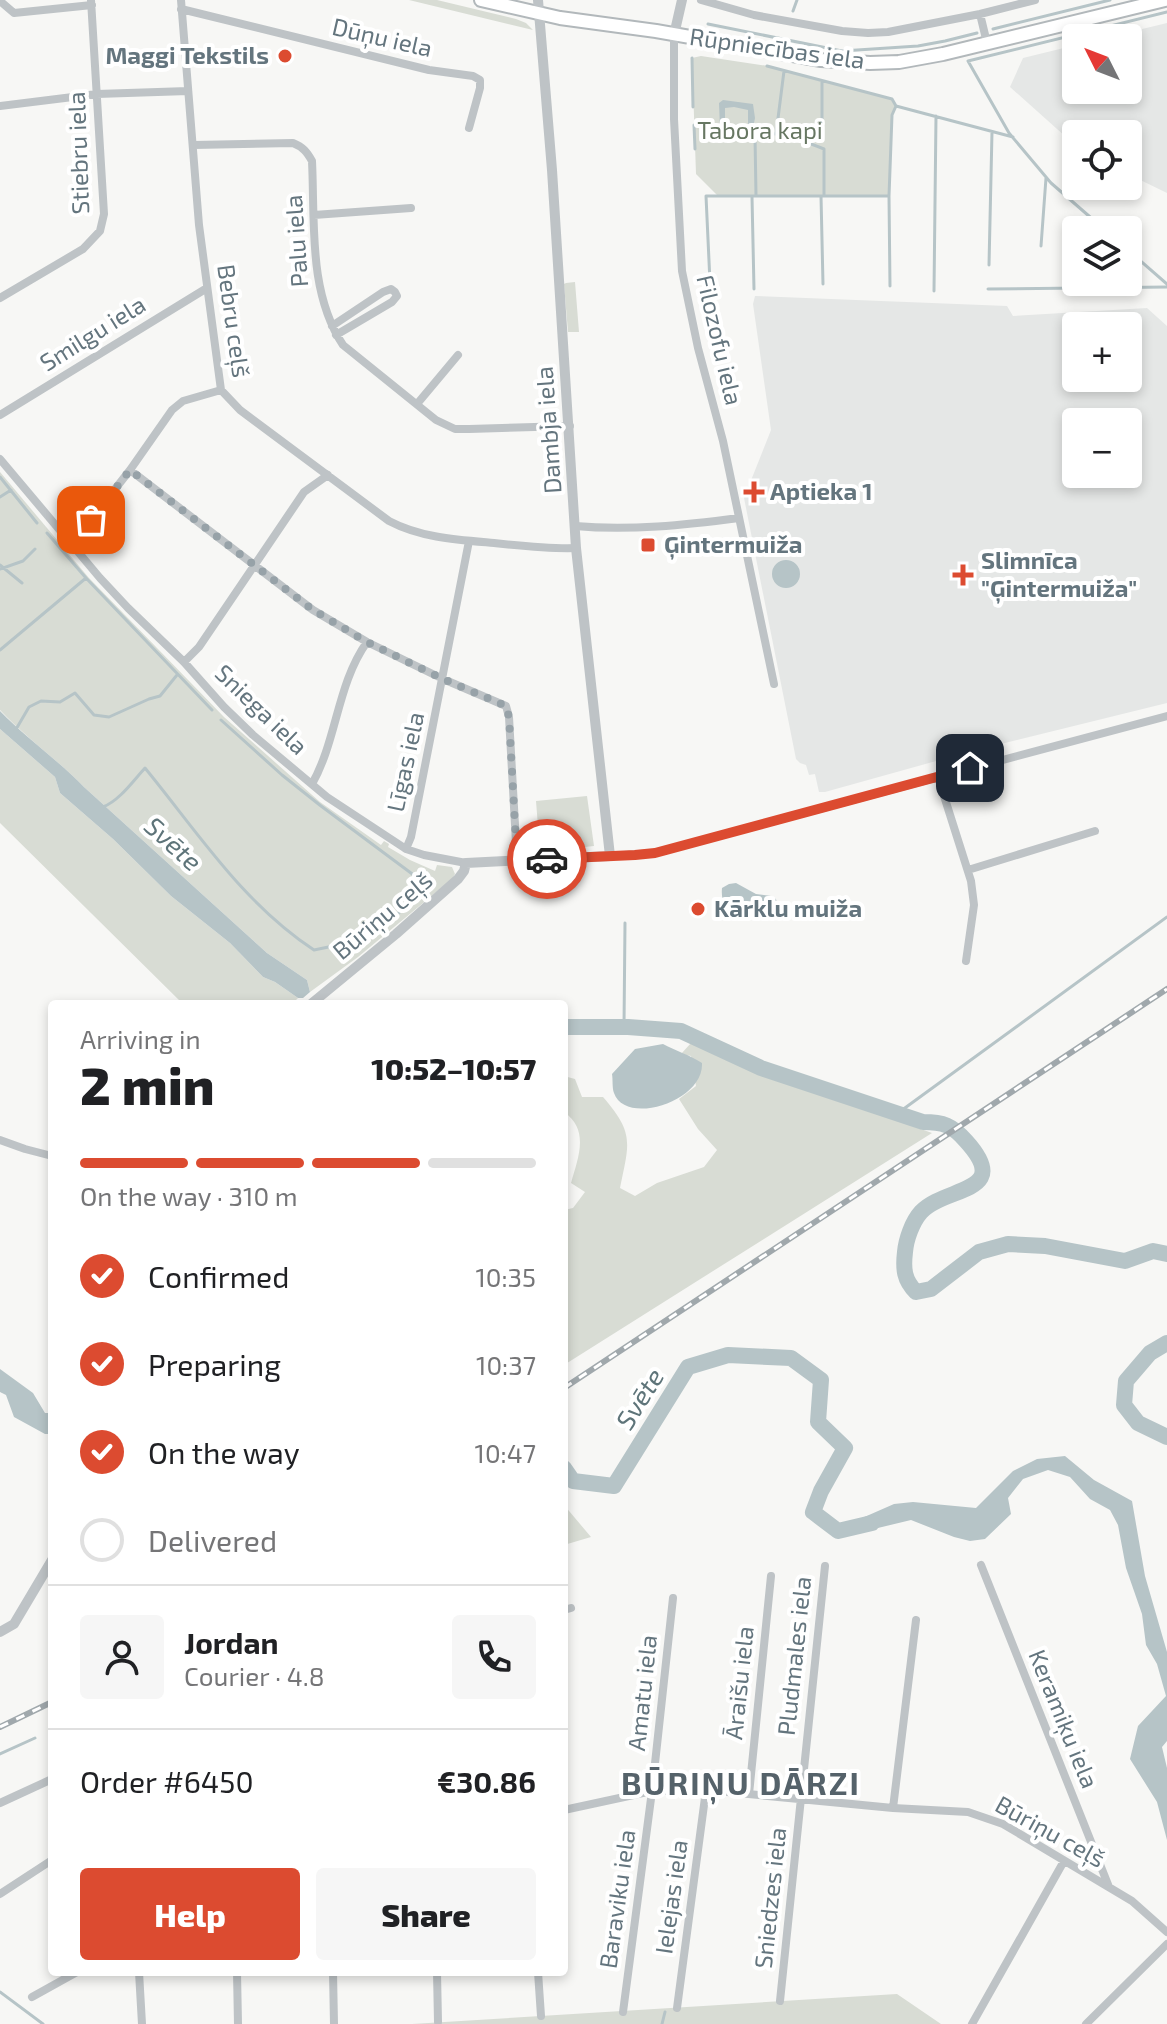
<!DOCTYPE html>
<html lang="en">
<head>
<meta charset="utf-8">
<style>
  :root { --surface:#fff; --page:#f6f6f6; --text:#202124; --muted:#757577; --line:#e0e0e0; --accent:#dc4b30 }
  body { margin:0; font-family:"Exo 2",sans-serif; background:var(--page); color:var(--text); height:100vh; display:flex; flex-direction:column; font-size:30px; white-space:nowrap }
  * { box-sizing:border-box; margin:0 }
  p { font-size:26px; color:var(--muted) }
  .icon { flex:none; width:44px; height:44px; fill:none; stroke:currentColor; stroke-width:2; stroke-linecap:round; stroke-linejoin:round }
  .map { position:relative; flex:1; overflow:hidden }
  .drawer { position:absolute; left:48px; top:1000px; width:520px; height:976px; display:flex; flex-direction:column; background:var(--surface); border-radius:8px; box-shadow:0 4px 12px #0003 }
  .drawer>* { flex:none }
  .needle { width:52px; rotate:312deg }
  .buttons { position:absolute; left:1062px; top:24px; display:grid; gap:16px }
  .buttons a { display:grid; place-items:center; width:80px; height:80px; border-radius:8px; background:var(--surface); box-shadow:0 4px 12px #0003; font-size:40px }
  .pin { position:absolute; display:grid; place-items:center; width:68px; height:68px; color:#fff; margin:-34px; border-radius:16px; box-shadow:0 4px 12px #0006 }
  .courier { position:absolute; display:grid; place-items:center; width:80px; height:80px; margin:-40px; border:6px solid #dc4b30; border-radius:50%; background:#fff; color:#222; box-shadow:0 2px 10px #0007 }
  .headline em { font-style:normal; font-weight:800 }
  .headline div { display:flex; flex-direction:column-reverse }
  .headline { display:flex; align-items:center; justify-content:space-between; height:136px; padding:0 32px }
  h1 { font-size:52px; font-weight:800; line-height:60px }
  .bar { display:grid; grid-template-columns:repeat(4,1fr); gap:12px 8px; align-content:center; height:96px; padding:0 32px }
  .bar i { height:10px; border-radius:6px; background:var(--line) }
  .bar .active { background:var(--accent) }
  .bar p { grid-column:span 4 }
  .line { display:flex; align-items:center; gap:20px; padding:0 32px; border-top:2px solid var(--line) }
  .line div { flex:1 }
  .round { display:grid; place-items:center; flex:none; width:84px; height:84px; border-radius:8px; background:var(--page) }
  ol { padding:0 32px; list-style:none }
  li { display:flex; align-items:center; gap:24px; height:88px }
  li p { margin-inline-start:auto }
  li .icon { padding:8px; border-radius:50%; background:var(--accent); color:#fff; stroke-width:4 }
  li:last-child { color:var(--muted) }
  li i { width:44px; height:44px; border:4px solid var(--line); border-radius:50% }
  .cta { display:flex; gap:16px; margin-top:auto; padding:16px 32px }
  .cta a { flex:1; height:92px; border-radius:8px; background:var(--accent); color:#fff; font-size:32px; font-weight:800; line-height:92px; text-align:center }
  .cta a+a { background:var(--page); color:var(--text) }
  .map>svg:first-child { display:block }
  .built { fill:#e5e7e6; fill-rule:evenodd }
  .green { fill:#d8dcd4 }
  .water { fill:#b6c4c7 }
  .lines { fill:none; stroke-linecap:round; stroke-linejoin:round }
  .stream { stroke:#b6c4c7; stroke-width:3 }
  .river { stroke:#b6c4c7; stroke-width:16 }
  .primary-casing { stroke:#b2b8bb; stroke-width:16 }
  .minor { stroke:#bec3c6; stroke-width:8 }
  .tertiary { stroke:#bec3c6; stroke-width:10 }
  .primary { stroke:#fff; stroke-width:12 }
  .rail-casing { stroke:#a0a8ac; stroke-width:6 }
  .rail { stroke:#fff; stroke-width:3; stroke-dasharray:9; stroke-linecap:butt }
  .done { stroke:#97a2a8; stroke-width:8; stroke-dasharray:0 14.4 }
  .route { stroke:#dc4b30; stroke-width:10 }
  .poi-dot { fill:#dc4b30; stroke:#fff; stroke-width:3 }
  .labels { text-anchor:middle; stroke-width:8; stroke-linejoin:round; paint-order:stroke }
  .street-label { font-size:24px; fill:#64757e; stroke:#fff }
  .poi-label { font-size:24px; font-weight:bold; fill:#64757e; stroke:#fff; text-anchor:start }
  .park-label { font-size:24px; fill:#677762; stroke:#fff }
  .water-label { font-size:26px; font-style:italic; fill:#5e7479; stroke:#fff }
  .district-label { font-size:32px; font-weight:bold; letter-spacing:2px; fill:#55626a; stroke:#fff }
</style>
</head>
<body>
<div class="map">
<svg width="1167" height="2024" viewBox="0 0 1167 2024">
  <rect width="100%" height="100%" fill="#f7f7f5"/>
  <!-- built -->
  <path class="built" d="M 1167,23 L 1167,193 L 1128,174 L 1128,134 L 1076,134 L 1076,146 L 1010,87 L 1023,58 L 1076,45 L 1076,90 L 1128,90 L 1128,38 L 1105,38 Z
    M 755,296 L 1007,306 L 1013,316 L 1147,308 L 1167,326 L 1167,703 L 972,751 L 825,792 L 819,792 L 815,774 L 809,775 L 806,765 L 800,763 L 796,759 L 744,498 L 771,430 L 753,304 ZM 1076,326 L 1128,326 L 1128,378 L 1076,378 ZM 1076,422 L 1128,422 L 1128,474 L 1076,474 Z"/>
  <!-- green -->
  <path class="green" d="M 409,0 L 437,0 L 516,19 L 526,23 L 533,30 Z
    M 701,56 L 768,66 L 892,99 L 896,106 L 892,115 L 889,196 L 718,196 L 696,174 L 692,58 Z
    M 575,282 L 579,332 L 568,332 L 564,284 L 566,283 Z
    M 0,472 L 89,578 L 224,717 L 320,802 L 381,845 L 384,841 L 389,844 L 388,847 L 410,860 L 435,871 L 437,865 L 452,867 L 455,874 L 452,879 L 358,957 L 310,992 L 307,980 L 267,953 L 84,787 C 58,760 26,738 0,710 Z
    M 0,729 L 55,777 L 60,793 L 113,839 L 171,896 L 230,943 L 263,977 L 275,982 L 298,998 L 292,1004 L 183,1004 L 0,823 Z
    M 587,796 L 594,846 L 540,852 L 536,801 Z
    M 691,1043 L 726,1059 L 932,1133 L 564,1365 L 564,1210 L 573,1208 L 585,1192 L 571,1183 C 578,1158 590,1130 564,1112 L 564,1076 L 575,1079 L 582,1097 L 603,1097 C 635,1134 629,1143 620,1188 L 635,1196 L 657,1183 L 704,1167 L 717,1150 L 698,1129 L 679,1099 L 696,1086 L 691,1056 L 681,1054 Z
    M 564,1505 L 591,1537 L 564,1545 Z
    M 897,1994 L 941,2024 L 412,2024 Z"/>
  <!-- water -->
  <path class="water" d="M 723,100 L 753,104 L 755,118 L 752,133 L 744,131 L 745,127 L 748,124 L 748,110 L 734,107 L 725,108 L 725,122 L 731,127 L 731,131 L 720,129 L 719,103 Z
    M772 574a14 14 0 1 1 28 0a14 14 0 1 1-28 0Z
    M 0,711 C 26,738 58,760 84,787 L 267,953 L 307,980 L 310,992 L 303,998 L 298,998 L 275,982 L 263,977 L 230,943 L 171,896 L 113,839 L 60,793 L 55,777 L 0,729 Z
    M 736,883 L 756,894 L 771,896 L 776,899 L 778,909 L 775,917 C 751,922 719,919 722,888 L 729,884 Z
    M 663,1044 C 676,1051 690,1055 702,1063 C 704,1102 625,1126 614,1093 C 612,1088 613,1080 612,1074 L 635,1049 Z
    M 0,1369 L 33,1393 L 45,1413 L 52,1413 L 52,1434 L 45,1434 L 14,1417 L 6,1395 L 0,1392 Z
    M 1065,1456 L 1094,1480 L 1132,1501 L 1145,1576 L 1167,1652 L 1167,1741 L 1162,1747 L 1167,1768 L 1167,1840 L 1157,1802 L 1130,1759 L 1138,1726 L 1166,1696 L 1157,1664 L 1146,1645 L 1142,1614 L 1126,1568 L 1118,1525 L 1110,1510 L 1090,1499 L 1070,1477 L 1048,1470 L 1023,1479 L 1008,1498 L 1011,1514 L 985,1539 L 970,1541 L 954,1537 L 911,1520 L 853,1534 L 853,1522 L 894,1504 L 913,1502 L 976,1508 L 1013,1471 L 1037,1459 Z"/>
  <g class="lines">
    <!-- stream -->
    <path class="stream" d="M 793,11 L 797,0
      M 708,24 L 842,51 L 918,46 L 945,41 L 977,33
      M 993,29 L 1110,0
      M 692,58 L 693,107
      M 767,66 L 892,99 L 896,106
      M 822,81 L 822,137
      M 694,125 L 695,149
      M 703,127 L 731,131
      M 744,131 C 756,135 766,133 778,134 C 794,137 809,143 824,149 L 824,195
      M 776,134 L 784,71
      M 755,136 L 756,196
      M 821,196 L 823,284
      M 889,196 L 890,286
      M 752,197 L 754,289
      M 1105,230 L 1051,183 L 1009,133 L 968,61 L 1167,12
      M 1041,246 L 1046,178
      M 1128,250 L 1167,284
      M 989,265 L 992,132
      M 988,289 L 1167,287
      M 934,291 L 936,116
      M 711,304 L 706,196 L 889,196 L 892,115 L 896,106 L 1013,137
      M 0,477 L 37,523
      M 0,497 L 11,490
      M 47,533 L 86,578 L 212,710
      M 0,565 L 22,583
      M 0,569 L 23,561 L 35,549
      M 0,650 L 86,578
      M 15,731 L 29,707 L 41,701 L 60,702 L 75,693 L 94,715 L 109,717 L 149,699 L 160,696 L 177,675
      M 103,807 C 120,800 133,781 145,768 C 199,834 242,902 314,950 L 338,945 L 385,926 L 424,889 L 423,882 L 321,806 L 282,775 L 221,720
      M 624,1027 L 625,923
      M 898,1113 L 1167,917
      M 0,1754 L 35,1738
      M 0,1992 L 43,2024
      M 662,2024 L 665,2012"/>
    <!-- river -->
    <path class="river" d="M 564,1027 L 628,1027 L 681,1031 L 761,1068 L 923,1122 C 943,1122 952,1125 966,1141 C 1014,1194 945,1186 921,1212 C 912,1222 906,1240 905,1252 C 903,1269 904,1280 916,1292 L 931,1289 L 979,1252 L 1008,1244 L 1045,1246 L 1125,1261 L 1153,1251 L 1167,1254
      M 1167,1343 L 1150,1353 L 1126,1381 L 1124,1405 L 1138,1423 L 1167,1437
      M 564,1468 L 573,1481 L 614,1486 L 688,1367 L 728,1355 L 791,1358 L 821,1380 L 818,1422 L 845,1448 L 821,1491 L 813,1512 L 838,1531 L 872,1523"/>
    <defs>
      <path id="primary" d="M 481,0 L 560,18 L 656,31 L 821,60 L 870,63 L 899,62 L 943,54 L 1165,0"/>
    </defs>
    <!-- primary casing -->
    <use href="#primary" class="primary-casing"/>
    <!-- minor -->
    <path class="minor" d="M 181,0 L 199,225 L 221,390 L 240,410 L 389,521 C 421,538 459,540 494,543 C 522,546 549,549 576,548
      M 701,0 L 754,15 L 842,31 L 868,33 L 888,32 L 980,14 L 1035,0
      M 0,1 L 14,13 L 92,5
      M 181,9 L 429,70 L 473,76 L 480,80 L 480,88 L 469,128
      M 980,14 L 987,43
      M 674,35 L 674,119 L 682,271 L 698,348 L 723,441 L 774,684
      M 0,106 L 97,94 L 188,91
      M 194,145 L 293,143 C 303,147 307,152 312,161 C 315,222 308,292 343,345 L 436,420 L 455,429 L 469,429 L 570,426
      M 314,215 L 411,208
      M 0,298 L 83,249 L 100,231 L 104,214 L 91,0
      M 332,326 L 383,292 L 391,289 L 395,292 L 397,296 L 392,302 L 336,335
      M 417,404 L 458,355
      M 0,415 L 207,288
      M 0,459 L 100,578 L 128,608 L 184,662 L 224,707 L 253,735 L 327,797 L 406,849 L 424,855 L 466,863
      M 130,470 L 313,610 L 367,642 L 443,679 L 506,706 L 509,717 L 517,861
      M 575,526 C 629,531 686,525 739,518
      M 72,544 L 130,470 L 172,410 L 183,401 L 221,390
      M 184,662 L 199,647 L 304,492 L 328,475
      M 938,777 L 971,881 L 974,905 L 966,961
      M 312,784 C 337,740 337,684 367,642
      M 406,849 L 411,837 L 469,541
      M 610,856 L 655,853 L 1167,716
      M 968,870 L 1095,831
      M 0,1140 L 25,1149 L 52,1156
      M 981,1565 L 1109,1887
      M 564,1610 L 571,1608
      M 749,1794 L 771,1576
      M 0,1803 L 52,1779
      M 893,1808 L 916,1620
      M 564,1810 L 652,1791 L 706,1790 L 893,1808 L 968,1812 L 1003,1824 L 1132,1901 L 1167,1932
      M 0,1894 L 52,1860
      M 139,1972 L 142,2024
      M 237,1972 L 238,2024
      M 333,1972 L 334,2024
      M 437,1972 L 438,2022
      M 538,1972 L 541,2016
      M 32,1997 L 77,1972
      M 780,2001 L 825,1566
      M 677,2008 L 706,1790
      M 623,2012 L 652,1791 L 673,1598
      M 972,2024 L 1064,1861
      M 1086,2024 L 1167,1944"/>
    <!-- tertiary -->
    <path class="tertiary" d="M 674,35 L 682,0
      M 311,1004 L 396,934 L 458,879 L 464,871 L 466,863 L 610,856 L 576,548 L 552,170 L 538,0
      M 0,1632 L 14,1624 L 52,1560"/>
    <!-- primary -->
    <use href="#primary" class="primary"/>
    <defs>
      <path id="rail" d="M 564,1388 L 1167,989
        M 0,1727 L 52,1702"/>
    </defs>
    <!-- rail casing -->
    <use href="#rail" class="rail-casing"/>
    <!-- rail -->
    <use href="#rail" class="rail"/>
  </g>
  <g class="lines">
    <!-- done -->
    <path class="done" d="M 91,520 L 130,470 L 313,610 L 367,642 L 443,679 L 506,706 L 509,717 L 517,861 L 547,859"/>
    <!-- route -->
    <path class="route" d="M 547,859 L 635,855 L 655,853 L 970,768"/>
  </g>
  <!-- markers -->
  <g class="poi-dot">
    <circle cx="285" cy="56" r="8"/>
    <path d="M750 480h8v8h8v8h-8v8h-8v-8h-8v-8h8z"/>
    <rect x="640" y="537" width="16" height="16" rx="4"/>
    <path d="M959 563h8v8h8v8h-8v8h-8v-8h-8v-8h8z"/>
    <circle cx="698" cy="909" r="8"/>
  </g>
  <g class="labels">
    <!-- street labels -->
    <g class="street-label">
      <text transform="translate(382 38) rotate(13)" y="8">Dūņu iela</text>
      <text transform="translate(777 49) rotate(8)" y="8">Rūpniecības iela</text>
      <text transform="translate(79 153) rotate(-92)" y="8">Stiebru iela</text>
      <text transform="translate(297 241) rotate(-94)" y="8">Palu iela</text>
      <text transform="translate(233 321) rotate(82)" y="8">Bebru ceļš</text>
      <text transform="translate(93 334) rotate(-32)" y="8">Smilgu iela</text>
      <text transform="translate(719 340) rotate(77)" y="8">Filozofu iela</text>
      <text transform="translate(549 430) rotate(-94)" y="8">Dambja iela</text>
      <text transform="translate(261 710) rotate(44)" y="8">Sniega iela</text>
      <text transform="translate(406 762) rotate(-78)" y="8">Līgas iela</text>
      <text transform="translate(383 916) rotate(-40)" y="8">Būriņu ceļš</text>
      <text transform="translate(795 1656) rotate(-84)" y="8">Pludmales iela</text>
      <text transform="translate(740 1683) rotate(-84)" y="8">Āraišu iela</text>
      <text transform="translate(643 1693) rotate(-84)" y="8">Amatu iela</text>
      <text transform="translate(1063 1719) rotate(68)" y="8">Keramiķu iela</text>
      <text transform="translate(1050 1832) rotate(29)" y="8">Būriņu ceļš</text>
      <text transform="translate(672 1897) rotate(-82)" y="8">Ielejas iela</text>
      <text transform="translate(771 1898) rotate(-84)" y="8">Sniedzes iela</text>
      <text transform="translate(618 1899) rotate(-82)" y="8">Baraviku iela</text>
    </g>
    <!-- poi labels -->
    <g class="poi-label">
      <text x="269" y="64" text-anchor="end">Maggi Tekstils</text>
      <text x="770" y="500">Aptieka 1</text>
      <text x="664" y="553">Ģintermuiža</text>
      <text x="981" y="569">Slimnīca<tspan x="981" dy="28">"Ģintermuiža"</tspan></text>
      <text x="714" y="917">Kārklu muiža</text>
    </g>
    <!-- park labels -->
    <g class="park-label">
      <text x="760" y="139">Tabora kapi</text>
    </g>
    <!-- water labels -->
    <g class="water-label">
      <text transform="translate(173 844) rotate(42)" y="9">Svēte</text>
      <text transform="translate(640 1399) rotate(-58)" y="9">Svēte</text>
    </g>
    <!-- district labels -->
    <g class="district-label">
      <text x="741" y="1795">BŪRIŅU DĀRZI</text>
    </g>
  </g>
</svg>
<div class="buttons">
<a><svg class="needle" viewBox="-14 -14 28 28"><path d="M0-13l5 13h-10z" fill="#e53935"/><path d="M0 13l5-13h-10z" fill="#757577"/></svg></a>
<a><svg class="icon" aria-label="locate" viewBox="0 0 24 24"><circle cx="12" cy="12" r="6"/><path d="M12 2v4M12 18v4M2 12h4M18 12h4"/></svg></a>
<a><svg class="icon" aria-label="layers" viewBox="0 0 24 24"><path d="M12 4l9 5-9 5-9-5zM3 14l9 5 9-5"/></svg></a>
<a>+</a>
<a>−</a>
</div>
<div class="pin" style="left:91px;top:520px;background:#ea580c"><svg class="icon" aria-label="bag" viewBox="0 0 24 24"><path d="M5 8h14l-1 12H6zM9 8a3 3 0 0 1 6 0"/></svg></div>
<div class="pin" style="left:970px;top:768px;background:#1f2937"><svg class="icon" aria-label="home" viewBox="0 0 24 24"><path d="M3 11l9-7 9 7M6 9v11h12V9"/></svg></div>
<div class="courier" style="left:547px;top:859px"><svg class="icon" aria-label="car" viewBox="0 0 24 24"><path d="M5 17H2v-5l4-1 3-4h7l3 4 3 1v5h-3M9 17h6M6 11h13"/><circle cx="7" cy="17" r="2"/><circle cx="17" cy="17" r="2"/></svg></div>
<section class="drawer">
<div class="headline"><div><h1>2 min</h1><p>Arriving in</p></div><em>10:52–10:57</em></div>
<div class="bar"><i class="active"></i><i class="active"></i><i class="active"></i><i></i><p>On the way · 310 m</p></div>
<ol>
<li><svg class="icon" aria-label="check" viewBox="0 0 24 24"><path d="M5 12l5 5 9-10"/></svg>Confirmed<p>10:35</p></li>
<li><svg class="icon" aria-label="check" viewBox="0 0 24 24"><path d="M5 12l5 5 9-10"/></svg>Preparing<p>10:37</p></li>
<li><svg class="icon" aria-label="check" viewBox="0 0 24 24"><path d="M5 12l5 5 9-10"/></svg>On the way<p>10:47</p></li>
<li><i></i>Delivered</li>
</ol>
<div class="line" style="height:144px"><a class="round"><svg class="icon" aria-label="person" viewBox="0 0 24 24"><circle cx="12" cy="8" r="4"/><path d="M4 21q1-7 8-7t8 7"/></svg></a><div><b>Jordan</b><p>Courier · 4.8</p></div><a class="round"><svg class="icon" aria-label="phone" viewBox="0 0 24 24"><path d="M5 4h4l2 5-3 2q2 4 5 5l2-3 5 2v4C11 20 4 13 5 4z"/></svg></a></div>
<div class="line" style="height:104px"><div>Order #6450</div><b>€30.86</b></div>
<div class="cta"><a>Help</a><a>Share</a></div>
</section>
</div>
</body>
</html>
